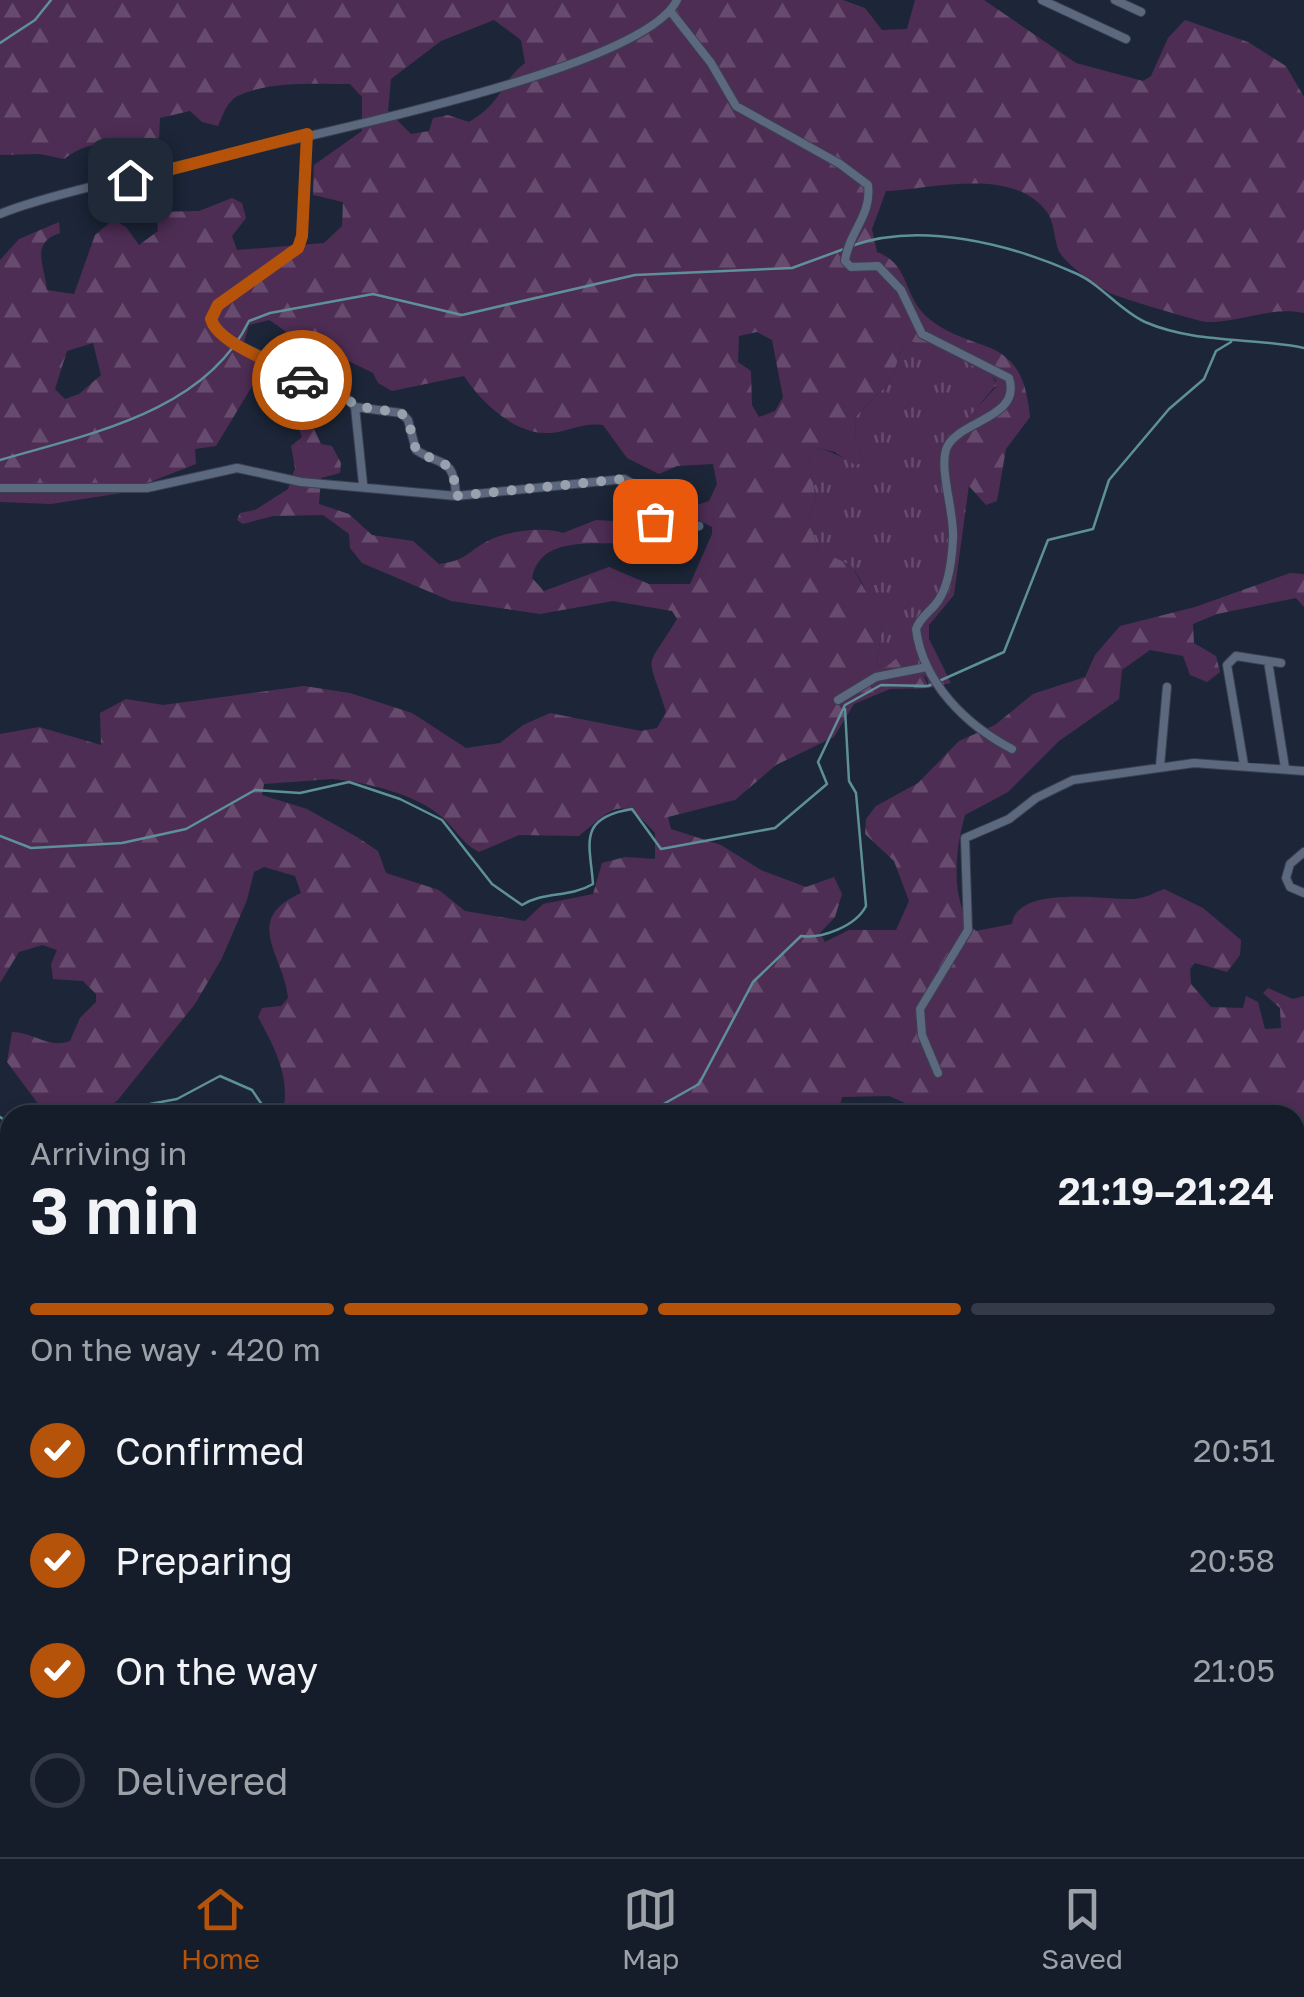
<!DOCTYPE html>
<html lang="en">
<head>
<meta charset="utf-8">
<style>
  :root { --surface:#151c2a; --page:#222936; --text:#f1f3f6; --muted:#9da1a8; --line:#343a47; --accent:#b45309 }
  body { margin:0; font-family:"Golos Text",sans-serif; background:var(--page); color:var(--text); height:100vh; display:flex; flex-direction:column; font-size:38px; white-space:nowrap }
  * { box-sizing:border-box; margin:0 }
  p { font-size:32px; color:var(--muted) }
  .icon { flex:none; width:55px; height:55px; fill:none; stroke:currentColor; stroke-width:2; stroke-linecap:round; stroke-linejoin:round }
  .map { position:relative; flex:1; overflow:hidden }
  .details { position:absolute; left:0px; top:1105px; width:1305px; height:752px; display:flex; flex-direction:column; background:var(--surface); border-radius:30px 30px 0 0; box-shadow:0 5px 15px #0003,0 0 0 2px var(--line) }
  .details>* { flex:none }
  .pin { position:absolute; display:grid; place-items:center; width:85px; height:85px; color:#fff; margin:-42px; border-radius:20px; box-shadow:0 5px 15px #0006 }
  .courier { position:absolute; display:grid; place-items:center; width:100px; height:100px; margin:-50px; border:8px solid #b45309; border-radius:50%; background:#fff; color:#222; box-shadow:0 2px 12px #0007 }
  .summary em { font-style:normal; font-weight:600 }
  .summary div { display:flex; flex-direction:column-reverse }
  .summary { display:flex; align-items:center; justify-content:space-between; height:170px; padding:0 30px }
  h1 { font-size:65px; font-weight:600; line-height:75px }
  .bar { display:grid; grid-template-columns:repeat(4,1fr); gap:15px 10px; align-content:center; height:120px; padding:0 30px }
  .bar i { height:12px; border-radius:8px; background:var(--line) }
  .bar .active { background:var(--accent) }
  .bar p { grid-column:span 4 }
  ol { padding:0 30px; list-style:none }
  li { display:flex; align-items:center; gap:30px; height:110px }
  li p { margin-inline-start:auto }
  li .icon { padding:10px; border-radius:50%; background:var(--accent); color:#fff; stroke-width:4 }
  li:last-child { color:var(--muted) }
  li i { width:55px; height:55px; border:5px solid var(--line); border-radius:50% }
  .tab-bar { display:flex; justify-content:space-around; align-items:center; height:140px; border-top:2px solid var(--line); background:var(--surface); font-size:28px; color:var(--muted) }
  .tab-bar a { display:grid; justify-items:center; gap:5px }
  .tab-bar .active { color:var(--accent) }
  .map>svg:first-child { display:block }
  .grass { fill:url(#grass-tufts) }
  .forest { fill:url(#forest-firs); fill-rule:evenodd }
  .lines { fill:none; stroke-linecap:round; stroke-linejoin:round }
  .stream { stroke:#5e9098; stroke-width:2.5 }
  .street-casing { stroke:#394151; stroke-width:10 }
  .secondary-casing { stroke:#394151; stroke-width:12 }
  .street { stroke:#5b687d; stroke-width:8 }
  .secondary { stroke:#557793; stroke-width:10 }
  .done { stroke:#99a1af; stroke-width:10; stroke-dasharray:0 18 }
  .route { stroke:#b45309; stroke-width:12 }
</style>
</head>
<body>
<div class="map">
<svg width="1304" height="1857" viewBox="0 0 1304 1857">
  <defs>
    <pattern id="grass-tufts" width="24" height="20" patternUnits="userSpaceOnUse" patternTransform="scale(2.5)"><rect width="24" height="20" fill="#4e2d55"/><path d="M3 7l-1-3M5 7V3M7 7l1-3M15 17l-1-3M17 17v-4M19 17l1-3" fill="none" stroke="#674b6e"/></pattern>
    <pattern id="forest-firs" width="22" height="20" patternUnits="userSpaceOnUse" patternTransform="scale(2.5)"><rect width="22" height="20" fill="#4e2d55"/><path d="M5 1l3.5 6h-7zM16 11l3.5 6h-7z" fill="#674b6e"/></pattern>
  </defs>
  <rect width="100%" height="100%" fill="#1c2638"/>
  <!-- grass -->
  <path class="grass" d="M 909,341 C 933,347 985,363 997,384 L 980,404 L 954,595 L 929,625 L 929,639 L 951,683 L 929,688 L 927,678 L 899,656 L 886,667 L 876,666 L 882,629 L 863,585 L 855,571 L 819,551 L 809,520 L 816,499 L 809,460 L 818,448 C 835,452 846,461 863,463 L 855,435 L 856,416 L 890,382 L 903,346 Z"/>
  <!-- forest -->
  <path class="forest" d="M 0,0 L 843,0 L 865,8 L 882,30 L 907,29 L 915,0 L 984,0 L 1076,63 L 1143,81 L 1151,76 L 1168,38 L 1185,20 L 1248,42 L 1286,66 L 1304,97 L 1304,313 C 1269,306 1241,323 1206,322 C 1198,321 1117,297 1110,293 C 1096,285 1063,263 1058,249 C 1054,237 1054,221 1047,212 C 1013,166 933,189 886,191 L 872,229 L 877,252 C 910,264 903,296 927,317 C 975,358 1022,329 1030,417 L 1006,449 L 997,501 L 986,505 L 958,474 L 951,448 L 966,420 L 996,387 L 996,380 L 958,357 L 910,341 L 903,346 L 890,382 L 856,416 L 855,435 L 863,463 L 855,465 L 835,452 L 818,448 L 809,460 L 816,499 L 809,520 L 819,551 L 851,565 L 874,606 L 882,629 L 876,666 L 886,667 L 899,656 L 914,654 L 929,688 L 890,689 L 854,704 L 834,737 L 776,765 L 735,800 L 668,817 L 671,829 L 721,845 L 761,870 L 806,887 L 834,877 L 842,894 L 835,917 L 820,933 L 825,942 L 849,930 L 896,930 L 909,901 L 894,861 L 865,834 L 866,819 L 876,806 L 918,783 L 959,741 L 995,725 L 1033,694 L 1085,677 L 1095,655 L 1120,626 L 1195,607 L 1290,573 L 1304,574 L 1304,607 L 1296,598 L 1217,614 L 1193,624 L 1194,643 L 1216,656 L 1220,672 L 1207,682 L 1190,675 L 1183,656 L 1150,650 L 1122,670 L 1119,699 L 1059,741 L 1008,792 L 965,815 C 955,850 949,903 976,931 L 1012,924 C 1017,884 1106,900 1134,899 C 1145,898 1154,893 1164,889 L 1203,908 L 1241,940 L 1240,955 L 1227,972 L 1195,963 L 1190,969 L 1191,984 L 1211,1007 L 1243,1008 L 1246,996 L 1258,1002 L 1265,1029 L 1281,1028 L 1280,1008 L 1263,993 L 1268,988 L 1293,999 L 1304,996 L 1304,1184 L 1299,1191 L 1295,1252 L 1295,1115 L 933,1115 L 889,1096 L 842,1097 L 838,1115 L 282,1115 C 292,1080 275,1048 258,1017 L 262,1008 L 281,1006 L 288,998 C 284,955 241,920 301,893 L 295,876 L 264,867 L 254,872 L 247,900 L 222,958 L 195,1004 L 117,1101 L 93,1115 L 45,1113 L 7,1062 L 12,1032 C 33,1032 48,1049 70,1041 L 80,1018 L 96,1002 L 96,994 L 83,981 L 53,979 L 51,964 L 57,950 L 42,945 L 19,952 L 0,983 L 0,734 L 39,727 L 101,745 L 100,713 L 126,699 L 163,705 L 304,686 L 350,693 L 412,713 L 466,748 L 500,743 L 523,725 L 550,713 L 641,731 L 657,728 L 666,712 C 647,649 643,675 677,619 L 672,611 L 613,601 L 540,614 L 451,601 L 362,563 L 350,548 L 349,534 L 323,515 L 273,516 L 243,524 L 237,520 L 240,513 L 255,510 L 288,489 L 295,468 L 291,446 L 302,437 L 285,396 L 254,383 L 216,446 L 195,449 L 196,464 L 122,493 L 51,504 L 0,502 L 0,260 L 19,239 L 59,222 L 60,233 C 29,243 45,266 47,290 L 74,294 L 95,235 L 113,220 L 126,227 L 139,245 L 158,231 L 156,212 L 199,211 L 232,198 L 242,203 L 246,218 L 232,236 L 237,250 L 324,243 L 342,226 L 343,202 L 313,195 L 314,165 L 362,131 L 362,97 L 350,84 C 317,84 270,81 240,95 C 227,100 223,115 218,126 L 202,122 L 190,111 L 160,118 L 159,138 C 120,156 102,130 64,159 L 40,154 L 0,155 ZM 494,20 L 521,40 L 525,63 C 499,83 504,102 469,122 L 448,115 L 433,118 L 429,131 L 411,134 L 388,111 L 391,79 L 441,41 ZM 269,320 C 290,332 303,351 319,360 L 334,354 L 373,373 L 378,383 L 392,391 L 464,376 C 480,401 514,434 547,433 C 566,433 582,422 603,425 L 627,458 L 659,474 L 677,466 L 713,464 L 717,484 L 709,501 L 644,523 L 596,520 L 563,533 C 545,526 507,531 490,540 C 467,551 467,561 439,564 L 413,541 L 372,535 L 349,514 L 319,504 L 321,478 L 340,473 L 341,463 L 332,446 L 321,444 L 313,427 L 324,410 L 314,394 L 312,378 L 291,364 L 279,371 L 246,357 L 244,342 L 249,325 ZM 757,332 L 772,340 L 783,397 L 775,411 L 759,417 L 752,405 L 751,371 L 738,362 L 739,336 ZM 93,343 L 101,375 L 79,394 L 65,399 L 55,389 L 67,351 ZM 698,520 L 712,527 L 712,534 L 690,584 L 649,584 L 609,567 L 544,591 L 532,578 C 541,529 610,549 641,541 C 652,538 657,527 667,524 C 675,521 689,520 698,520 ZM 332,779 C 366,782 420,795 444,819 C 457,831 463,844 479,852 L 519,835 L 579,836 C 614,808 620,793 655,833 L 655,859 L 625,857 L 602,863 L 593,894 L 543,904 L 525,921 L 465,911 L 439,890 L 386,873 L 378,851 L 357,837 L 307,809 L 262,795 L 264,784 Z
    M 10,1266 L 10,1529 L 0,1544 L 0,1272 Z
    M 1295,1303 L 1304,1313 L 1304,1414 L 1295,1415 Z
    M 1295,1561 L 1304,1563 L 1304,1725 L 1295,1729 Z
    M 10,1719 L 10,1837 L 0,1831 L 0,1722 Z
    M 1295,1750 L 1304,1751 L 1304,1857 L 936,1857 L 934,1848 L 1295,1848 Z
    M 697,1848 L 874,1848 L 875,1851 L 869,1857 L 793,1857 L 784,1850 C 764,1857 716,1857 697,1848 Z"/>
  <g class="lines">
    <!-- stream -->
    <path class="stream" d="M 0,43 L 35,20 L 51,0
      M 851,246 C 920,221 1010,244 1075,273 C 1101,284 1119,310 1145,322 C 1196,344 1252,337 1304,348
      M 0,460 C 89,434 205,412 249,321 L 270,313 L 373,294 L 462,315 L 635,275 L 792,268 L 844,249
      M 0,836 L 31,848 L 122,843 L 186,829 L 255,790 L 300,793 L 349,782 L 400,799 L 442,820 L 492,884 L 522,905 C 544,891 569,898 593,884 C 590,843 577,818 632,809 L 661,849 L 775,828 L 827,784 L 818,762 L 845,705 L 881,685 L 928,686 L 1004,652 L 1048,540 L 1093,529 L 1109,480 L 1169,409 L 1204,379 L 1216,351 L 1231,342
      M 135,1115 L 150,1104 L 177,1099 L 220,1076 L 252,1090 L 269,1115
      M 644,1115 L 699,1084 L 753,982 L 801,936 C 822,939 856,926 866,906 L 856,793 L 849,781 L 845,709
      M 0,1117 L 10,1124
      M 1295,1363 L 1304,1354
      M 0,1602 L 10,1603
      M 1295,1781 L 1304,1781"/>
    <defs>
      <path id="street" d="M 1042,0 L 1126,39
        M 1115,0 L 1141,12
        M 671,12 L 711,63 L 736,106 L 840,164 L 868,185 C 872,216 849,231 845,261 L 851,267 L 878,266 L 901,290 L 922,334 L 1009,378 C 1022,418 960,420 947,447 C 938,468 955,513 953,539 C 952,559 949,589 935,605 C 928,613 920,618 916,629 C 923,683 966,725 1012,749
        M 307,134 L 302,236 L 298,248 L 217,305 L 212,325 L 232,342 L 285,367 L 307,384 L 348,399 L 355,407 L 401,413 L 408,420 L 416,450 C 442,467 454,456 456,496
        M 0,214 C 115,166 633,90 677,0
        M 355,407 L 363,484
        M 0,488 L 147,488 L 237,468 L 301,482 L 456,496 L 624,479 L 646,491 L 658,526 L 675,532 L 699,526
        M 1268,661 L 1285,768
        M 838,700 L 876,677 L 927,667
        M 1244,765 L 1227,665 L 1236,656 L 1281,663
        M 1160,766 L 1167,687
        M 1304,852 L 1290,864 L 1286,878 L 1290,887 L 1304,893
        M 938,1073 L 922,1035 L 920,1009 L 968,930 L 965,838 L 1009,819 L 1036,798 L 1073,780 L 1194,763 L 1304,771
        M 1295,1439 L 1304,1439
        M 1295,1642 L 1304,1643
        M 103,1848 L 106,1857"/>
      <path id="secondary" d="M 585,1848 L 594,1857
        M 527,1857 L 530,1848"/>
    </defs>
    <!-- street casing -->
    <use href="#street" class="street-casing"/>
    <!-- secondary casing -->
    <use href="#secondary" class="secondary-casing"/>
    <!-- street -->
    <use href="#street" class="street"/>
    <!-- secondary -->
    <use href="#secondary" class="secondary"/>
  </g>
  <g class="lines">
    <!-- done -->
    <path class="done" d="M 302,380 L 348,399 L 355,406 L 401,413 L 408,420 L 416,450 C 441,467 454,456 456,496 L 624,479 L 646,491 L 655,521"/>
    <!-- route -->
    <path class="route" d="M 130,180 L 307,134 L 302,236 L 298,248 L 218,305 L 211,319 C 218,345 280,363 302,380"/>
  </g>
</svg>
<div class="pin" style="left:655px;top:521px;background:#ea580c"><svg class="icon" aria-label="bag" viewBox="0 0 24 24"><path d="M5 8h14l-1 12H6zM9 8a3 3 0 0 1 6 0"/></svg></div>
<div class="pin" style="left:130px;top:180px;background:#1f2937"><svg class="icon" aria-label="home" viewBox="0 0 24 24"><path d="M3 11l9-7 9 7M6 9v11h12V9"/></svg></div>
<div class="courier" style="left:302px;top:380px"><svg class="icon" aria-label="car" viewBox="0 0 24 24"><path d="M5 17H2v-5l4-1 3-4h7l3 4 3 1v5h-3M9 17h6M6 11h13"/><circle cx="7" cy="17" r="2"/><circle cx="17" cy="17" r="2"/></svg></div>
<section class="details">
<div class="summary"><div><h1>3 min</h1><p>Arriving in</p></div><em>21:19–21:24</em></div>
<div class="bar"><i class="active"></i><i class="active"></i><i class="active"></i><i></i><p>On the way · 420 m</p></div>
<ol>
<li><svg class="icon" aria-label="check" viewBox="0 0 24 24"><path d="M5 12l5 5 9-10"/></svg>Confirmed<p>20:51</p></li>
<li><svg class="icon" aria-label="check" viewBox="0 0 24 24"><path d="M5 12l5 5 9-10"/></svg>Preparing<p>20:58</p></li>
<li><svg class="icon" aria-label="check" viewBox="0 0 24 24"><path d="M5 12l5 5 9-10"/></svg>On the way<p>21:05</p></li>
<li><i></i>Delivered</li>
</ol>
</section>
</div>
<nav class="tab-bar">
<a class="active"><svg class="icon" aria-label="home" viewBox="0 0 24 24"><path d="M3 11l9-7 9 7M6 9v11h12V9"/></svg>Home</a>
<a><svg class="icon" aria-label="map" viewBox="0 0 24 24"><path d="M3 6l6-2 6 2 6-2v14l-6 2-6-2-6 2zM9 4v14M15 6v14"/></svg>Map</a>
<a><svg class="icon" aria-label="saved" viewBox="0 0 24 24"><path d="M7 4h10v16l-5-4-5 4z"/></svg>Saved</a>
</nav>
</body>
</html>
